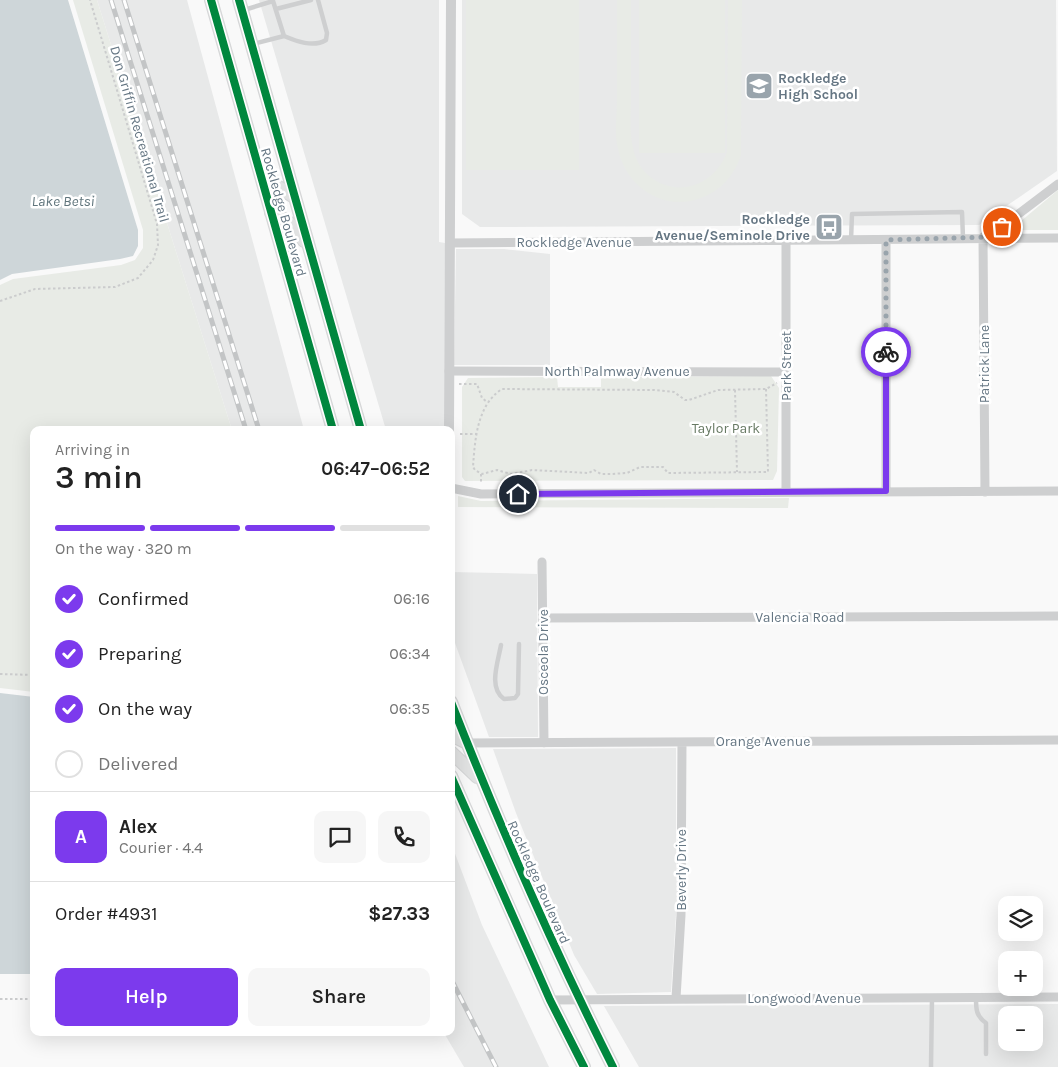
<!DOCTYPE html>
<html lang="en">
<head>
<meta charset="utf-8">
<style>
  :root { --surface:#fff; --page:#f6f6f6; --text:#222; --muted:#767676; --line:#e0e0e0; --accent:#7c3aed }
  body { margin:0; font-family:Karla,sans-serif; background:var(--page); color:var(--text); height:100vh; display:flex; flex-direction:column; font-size:19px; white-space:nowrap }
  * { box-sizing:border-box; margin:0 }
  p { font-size:16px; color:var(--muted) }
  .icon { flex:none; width:28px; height:28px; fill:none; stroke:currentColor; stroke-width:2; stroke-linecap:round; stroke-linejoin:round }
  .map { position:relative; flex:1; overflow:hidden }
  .sheet { position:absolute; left:30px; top:426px; width:425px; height:610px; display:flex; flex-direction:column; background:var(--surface); border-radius:10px; box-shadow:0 5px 20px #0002 }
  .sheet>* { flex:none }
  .fabs { position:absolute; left:998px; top:896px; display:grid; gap:10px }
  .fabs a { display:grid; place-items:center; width:45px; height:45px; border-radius:10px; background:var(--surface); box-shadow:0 5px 20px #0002; font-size:25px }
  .pin { position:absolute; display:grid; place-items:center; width:42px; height:42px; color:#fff; margin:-21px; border:2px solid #fff; border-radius:50%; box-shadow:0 1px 5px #0007 }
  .courier { position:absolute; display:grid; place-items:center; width:50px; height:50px; margin:-25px; border:4px solid #7c3aed; border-radius:50%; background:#fff; color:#222; box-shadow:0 1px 6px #0007 }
  .headline em { font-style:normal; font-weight:600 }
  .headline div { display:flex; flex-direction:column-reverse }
  .headline { display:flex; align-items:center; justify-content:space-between; height:85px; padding:0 25px }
  h1 { font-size:32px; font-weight:600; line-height:38px }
  .bar { display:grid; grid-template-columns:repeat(4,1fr); gap:8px 5px; align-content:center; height:60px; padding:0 25px }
  .bar i { height:6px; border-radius:4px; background:var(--line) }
  .bar .selected { background:var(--accent) }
  .bar p { grid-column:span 4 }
  .line { display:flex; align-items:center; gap:12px; padding:0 25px; border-top:1px solid var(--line) }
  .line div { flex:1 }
  .round { display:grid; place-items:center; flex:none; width:52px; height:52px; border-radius:10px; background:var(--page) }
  ol { padding:0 25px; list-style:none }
  li { display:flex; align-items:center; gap:15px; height:55px }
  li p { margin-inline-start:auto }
  li .icon { padding:5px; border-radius:50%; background:var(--accent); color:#fff; stroke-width:4 }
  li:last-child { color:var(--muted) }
  li i { width:28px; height:28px; border:2px solid var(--line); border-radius:50% }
  .primary-button { display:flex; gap:10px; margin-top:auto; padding:10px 25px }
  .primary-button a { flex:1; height:58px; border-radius:10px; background:var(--accent); color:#fff; font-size:20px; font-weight:600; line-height:58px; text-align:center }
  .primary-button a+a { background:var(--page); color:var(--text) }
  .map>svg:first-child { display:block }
  .built { fill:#e8e9e9; fill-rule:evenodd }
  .green { fill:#e8ebe6 }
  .water { fill:#ced6d9 }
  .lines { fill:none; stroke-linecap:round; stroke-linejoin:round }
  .primary-casing { stroke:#d5d6d7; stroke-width:14 }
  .path { stroke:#cbcccd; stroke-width:2; stroke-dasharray:2.5 2.5; stroke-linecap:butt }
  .service { stroke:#cecfd0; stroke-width:4.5 }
  .minor { stroke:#cecfd0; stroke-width:9 }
  .tertiary { stroke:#cecfd0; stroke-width:10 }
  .primary { stroke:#e1e2e2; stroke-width:12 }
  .rail-casing { stroke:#c3c5c6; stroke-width:5 }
  .rail { stroke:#fff; stroke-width:3; stroke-dasharray:9; stroke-linecap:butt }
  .cycleway-casing { stroke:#fff; stroke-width:11 }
  .cycleway { stroke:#00873e; stroke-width:8 }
  .done { stroke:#99a4ac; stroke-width:5; stroke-dasharray:0 9 }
  .route { stroke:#7c3aed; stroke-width:6 }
  .labels { text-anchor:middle; stroke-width:5; stroke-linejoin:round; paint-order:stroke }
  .poi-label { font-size:14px; font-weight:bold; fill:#657683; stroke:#fff; text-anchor:start }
  .street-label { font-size:14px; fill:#657683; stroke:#fff }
  .park-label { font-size:14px; fill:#687a64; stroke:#fff }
  .water-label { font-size:15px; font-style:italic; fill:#60757c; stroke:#fff }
</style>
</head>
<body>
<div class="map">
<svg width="1058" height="1067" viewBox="0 0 1058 1067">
  <rect width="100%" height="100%" fill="#f9f9f9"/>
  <!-- built -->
  <path class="built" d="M 97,0 L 187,0 L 304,430 L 232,430 Z
    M 259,0 L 439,0 L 439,242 L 445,243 L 444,430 L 386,430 Z
    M 462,0 L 1056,0 L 1057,171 L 979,225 L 480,227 L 462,214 Z
    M 456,249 L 504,249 L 550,254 L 550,365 L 454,365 Z
    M 451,572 L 537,574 L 538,737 L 489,737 L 451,632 Z
    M 676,748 L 676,915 L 671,992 L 597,994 L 574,955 L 516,813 L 493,749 Z
    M 451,843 L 482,925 L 549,1067 L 464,1067 L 444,1033 L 451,1032 Z
    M 1058,1004 L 1058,1067 L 639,1067 L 604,1006 ZM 1006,1015 L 1034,1015 L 1034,1042 L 1006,1042 Z"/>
  <!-- green -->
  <path class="green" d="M 73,0 L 97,0 L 232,430 L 34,430 L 34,692 L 0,688 L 0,285 L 13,279 L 121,265 L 135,260 L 143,248 L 143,230 Z
    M 466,0 L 579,0 L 579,170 L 466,170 Z
    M 617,0 L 631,0 C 631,33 631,66 631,99 C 631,116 629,136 634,152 C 640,175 663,190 686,187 C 706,184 720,170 727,152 L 728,0 L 742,0 L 741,155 C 733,179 716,196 690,201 C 656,207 625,183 618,149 C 614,133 617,115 617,99 C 617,66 617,33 617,0 Z
    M 639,0 L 725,0 L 725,153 L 639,153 Z
    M 1058,190 L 1058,230 L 1015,230 L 1015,226 Z
    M 771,376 L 779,388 L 777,471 L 773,480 L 465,481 L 462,477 L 462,387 L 468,378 L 557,377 L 558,387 L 601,387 L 601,377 Z
    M 458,496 L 481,501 L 789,498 L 788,508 L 458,507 Z"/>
  <!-- water -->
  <path class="water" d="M 0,0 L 68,0 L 138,230 L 138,246 L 133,256 L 120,259 L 12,274 L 0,280 Z
    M 0,693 L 34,697 L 34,974 L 0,974 Z"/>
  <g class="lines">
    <defs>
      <path id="primary" d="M 211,0 L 333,430
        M 239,0 L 361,430
        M 260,162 L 277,186 L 294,197
        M 271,213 C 287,217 294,228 304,241
        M 451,702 C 500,827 553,948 613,1067
        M 451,735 L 467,743
        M 451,752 L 477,777
        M 451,776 L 550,1000 L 584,1067"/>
    </defs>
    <!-- primary casing -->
    <use href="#primary" class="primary-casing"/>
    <!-- path -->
    <path class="path" d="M 0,301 L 35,289 L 115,287 L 138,278 L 153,260 L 158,245 L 157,224 L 90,0
      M 459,384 L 477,384 L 482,398 L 487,402
      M 766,389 L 768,472 L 668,473 L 663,467 L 640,467 L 627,473 L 612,474 L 601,474 L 594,470 L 589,473 L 532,470 L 511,474 L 497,470 L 482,474 L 475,470 L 473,467 C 475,439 477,405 502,389 L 654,390 L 674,392 L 685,400 L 689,400 L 718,390 L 766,389 L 777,383
      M 735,390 L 737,472
      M 460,434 L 476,434
      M 481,474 L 481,484
      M 0,674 L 34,675
      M 0,999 L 34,999"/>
    <!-- service -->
    <path class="service" d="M 276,9 L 311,0
      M 244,10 L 273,1 L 284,36 L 253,44
      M 284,36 C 296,41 313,48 326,40 L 327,33 L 318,0
      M 851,240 L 852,214 L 962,212 L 963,238
      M 501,645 C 498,662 488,688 504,699 L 515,698 L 518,694 L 519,644
      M 976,998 C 976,1009 976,1016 986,1023 L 986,1054
      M 931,1067 L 932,998"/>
    <!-- minor -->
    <path class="minor" d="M 983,237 L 985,492
      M 988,237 L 1058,184
      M 886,240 L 886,491
      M 786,241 L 786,492
      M 450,243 L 1058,238
      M 449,371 L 786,372
      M 451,488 L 481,494 L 1058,491
      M 542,562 L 544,743
      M 543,618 L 1058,616
      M 467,743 L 1058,740
      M 676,998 L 681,915 L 682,742
      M 550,1000 L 1058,997"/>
    <!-- tertiary -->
    <path class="tertiary" d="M 449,430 L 451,0"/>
    <!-- primary -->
    <use href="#primary" class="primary"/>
    <defs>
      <path id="rail" d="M 111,0 L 246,430
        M 124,0 L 259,430
        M 451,979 L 496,1067"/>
    </defs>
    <!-- rail casing -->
    <use href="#rail" class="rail-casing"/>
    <!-- rail -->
    <use href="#rail" class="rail"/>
    <defs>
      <path id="cycleway" d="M 211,0 L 333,430
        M 239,0 L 361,430
        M 451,702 C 500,827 553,948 613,1067
        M 451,776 L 550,1000 L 584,1067"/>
    </defs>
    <!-- cycleway casing -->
    <use href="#cycleway" class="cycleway-casing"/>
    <!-- cycleway -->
    <use href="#cycleway" class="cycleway"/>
  </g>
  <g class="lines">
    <!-- done -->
    <path class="done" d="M 886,352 L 886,240 L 988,237 L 1002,227"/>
    <!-- route -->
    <path class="route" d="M 518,494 L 886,491 L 886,352"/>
  </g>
  <!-- icons -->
  <defs>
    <symbol id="school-square" viewBox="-11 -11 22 22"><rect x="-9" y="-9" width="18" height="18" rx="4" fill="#99a4ac" stroke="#fff"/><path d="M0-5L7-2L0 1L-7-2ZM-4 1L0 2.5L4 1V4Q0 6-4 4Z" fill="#fff"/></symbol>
    <symbol id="bus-square" viewBox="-11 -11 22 22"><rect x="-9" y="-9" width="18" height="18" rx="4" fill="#99a4ac" stroke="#fff"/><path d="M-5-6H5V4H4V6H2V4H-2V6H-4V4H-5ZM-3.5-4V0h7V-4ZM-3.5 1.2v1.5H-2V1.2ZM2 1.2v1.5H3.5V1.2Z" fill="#fff"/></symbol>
  </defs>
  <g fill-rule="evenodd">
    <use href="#school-square" x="743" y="70" width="32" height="32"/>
    <use href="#bus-square" x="813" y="211" width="32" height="32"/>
  </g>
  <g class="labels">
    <!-- poi labels -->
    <g class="poi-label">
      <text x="778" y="83">Rockledge<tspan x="778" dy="16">High School</tspan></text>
      <text x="810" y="224" text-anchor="end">Rockledge<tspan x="810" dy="16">Avenue/Seminole Drive</tspan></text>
    </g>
    <!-- street labels -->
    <g class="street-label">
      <text transform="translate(140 134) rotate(74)" y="5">Don Griffin Recreational Trail</text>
      <text transform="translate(284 212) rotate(74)" y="5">Rockledge Boulevard</text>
      <text x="574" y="247">Rockledge Avenue</text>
      <text transform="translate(984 364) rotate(-90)" y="5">Patrick Lane</text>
      <text transform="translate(786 366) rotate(-90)" y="5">Park Street</text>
      <text x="617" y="376">North Palmway Avenue</text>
      <text x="800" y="622">Valencia Road</text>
      <text transform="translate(543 652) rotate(-90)" y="5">Osceola Drive</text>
      <text x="763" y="746">Orange Avenue</text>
      <text transform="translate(681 870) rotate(-90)" y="5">Beverly Drive</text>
      <text transform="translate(539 882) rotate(66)" y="5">Rockledge Boulevard</text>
      <text x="804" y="1003">Longwood Avenue</text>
    </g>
    <!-- park labels -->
    <g class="park-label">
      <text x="726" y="433">Taylor Park</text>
    </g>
    <!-- water labels -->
    <g class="water-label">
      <text x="63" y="206">Lake Betsi</text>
    </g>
  </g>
</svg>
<div class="fabs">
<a><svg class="icon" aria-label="layers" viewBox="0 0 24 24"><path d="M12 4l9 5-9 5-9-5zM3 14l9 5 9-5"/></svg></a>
<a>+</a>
<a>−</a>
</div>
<div class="pin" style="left:1002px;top:227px;background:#ea580c"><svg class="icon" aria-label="bag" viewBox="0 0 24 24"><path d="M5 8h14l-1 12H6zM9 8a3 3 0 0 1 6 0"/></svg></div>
<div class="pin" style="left:518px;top:494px;background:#1f2937"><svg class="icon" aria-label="home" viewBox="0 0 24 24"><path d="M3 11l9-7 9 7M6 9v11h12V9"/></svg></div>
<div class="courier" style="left:886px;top:352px"><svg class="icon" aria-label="bike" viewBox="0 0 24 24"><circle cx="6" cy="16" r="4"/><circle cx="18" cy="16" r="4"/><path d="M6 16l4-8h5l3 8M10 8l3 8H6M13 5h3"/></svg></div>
<section class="sheet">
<div class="headline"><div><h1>3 min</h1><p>Arriving in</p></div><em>06:47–06:52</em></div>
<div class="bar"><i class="selected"></i><i class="selected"></i><i class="selected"></i><i></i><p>On the way · 320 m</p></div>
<ol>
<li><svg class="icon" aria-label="check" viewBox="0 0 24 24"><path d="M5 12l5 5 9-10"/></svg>Confirmed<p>06:16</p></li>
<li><svg class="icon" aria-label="check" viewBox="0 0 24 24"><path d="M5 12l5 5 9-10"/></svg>Preparing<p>06:34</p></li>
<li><svg class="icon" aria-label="check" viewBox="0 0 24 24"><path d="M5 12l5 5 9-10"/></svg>On the way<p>06:35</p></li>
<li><i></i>Delivered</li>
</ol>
<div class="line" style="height:90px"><b class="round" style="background:var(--accent);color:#fff">A</b><div><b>Alex</b><p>Courier · 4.4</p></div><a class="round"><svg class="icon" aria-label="chat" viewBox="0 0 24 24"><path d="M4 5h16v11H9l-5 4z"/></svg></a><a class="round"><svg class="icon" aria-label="phone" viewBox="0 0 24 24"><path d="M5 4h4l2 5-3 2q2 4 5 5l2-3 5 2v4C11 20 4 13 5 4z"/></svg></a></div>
<div class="line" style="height:65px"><div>Order #4931</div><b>$27.33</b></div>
<div class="primary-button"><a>Help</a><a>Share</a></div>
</section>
</div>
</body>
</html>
